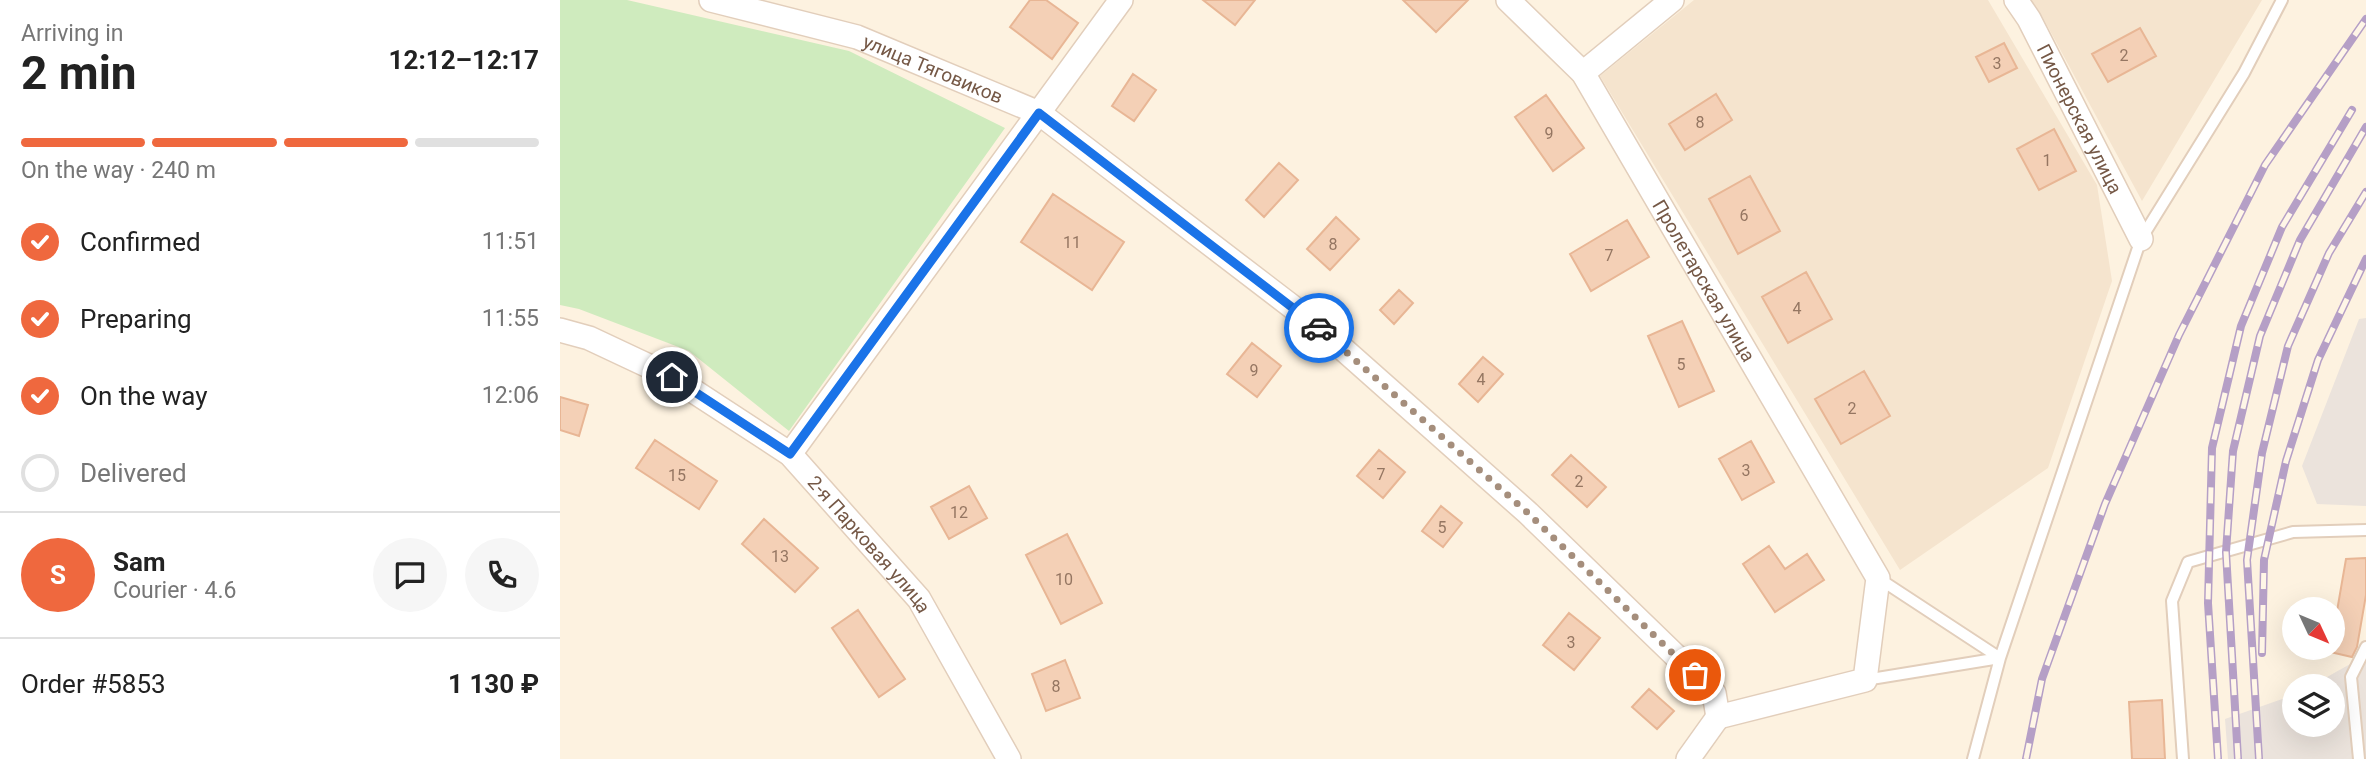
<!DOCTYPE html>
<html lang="en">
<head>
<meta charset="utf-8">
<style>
  :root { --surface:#fff; --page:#f6f6f6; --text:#222; --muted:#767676; --line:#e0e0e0; --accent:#ef683e }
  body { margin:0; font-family:Roboto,sans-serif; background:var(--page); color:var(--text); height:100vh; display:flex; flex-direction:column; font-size:26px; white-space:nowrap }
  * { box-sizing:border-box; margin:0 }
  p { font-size:23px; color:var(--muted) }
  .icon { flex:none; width:38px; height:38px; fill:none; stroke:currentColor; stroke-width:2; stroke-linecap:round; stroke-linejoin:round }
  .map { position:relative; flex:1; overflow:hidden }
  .drawer { display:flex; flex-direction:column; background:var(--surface); width:560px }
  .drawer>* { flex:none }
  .needle { width:46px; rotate:134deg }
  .controls { position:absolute; left:1722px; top:597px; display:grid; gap:14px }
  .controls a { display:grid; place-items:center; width:63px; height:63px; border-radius:50%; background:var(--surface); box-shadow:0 7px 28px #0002; font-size:35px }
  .pin { position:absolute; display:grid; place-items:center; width:60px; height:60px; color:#fff; margin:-30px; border:4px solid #fff; border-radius:50%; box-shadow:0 2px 7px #0007 }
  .courier { position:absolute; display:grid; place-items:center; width:70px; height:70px; margin:-35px; border:5px solid #1a73e8; border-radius:50%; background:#fff; color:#222; box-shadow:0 2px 9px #0007 }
  .headline em { font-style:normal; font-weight:700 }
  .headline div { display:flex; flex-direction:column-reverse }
  .headline { display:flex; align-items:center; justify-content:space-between; height:119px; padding:0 21px }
  h1 { font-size:46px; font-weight:700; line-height:52px }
  .bar { display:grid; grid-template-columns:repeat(4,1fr); gap:10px 7px; align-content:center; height:84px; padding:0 21px }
  .bar i { height:9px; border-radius:5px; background:var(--line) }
  .bar .active { background:var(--accent) }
  .bar p { grid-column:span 4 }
  .line { display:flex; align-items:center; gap:18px; padding:0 21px; border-top:2px solid var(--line) }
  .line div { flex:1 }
  .round { display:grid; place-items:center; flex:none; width:74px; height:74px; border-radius:37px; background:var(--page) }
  ol { padding:0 21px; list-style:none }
  li { display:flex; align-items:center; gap:21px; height:77px }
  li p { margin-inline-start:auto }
  li .icon { padding:7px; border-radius:50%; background:var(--accent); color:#fff; stroke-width:4 }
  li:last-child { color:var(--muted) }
  li i { width:38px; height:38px; border:4px solid var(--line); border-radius:50% }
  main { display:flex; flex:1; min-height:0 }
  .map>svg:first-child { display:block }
  .residential { fill:#f5e4ce }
  .industrial { fill:#ebe3dc }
  .green { fill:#cfebbe }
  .building { fill:#f4d0b6; stroke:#e8b695; stroke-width:2 }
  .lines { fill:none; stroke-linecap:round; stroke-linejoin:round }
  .lane-casing { stroke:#e2cebb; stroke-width:14 }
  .street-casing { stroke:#e2cebb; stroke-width:26 }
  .lane { stroke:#fff; stroke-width:10 }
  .street { stroke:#fff; stroke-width:23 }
  .rail-casing { stroke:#b59fc6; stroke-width:8 }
  .rail { stroke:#fff6e7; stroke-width:5; stroke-dasharray:16; stroke-linecap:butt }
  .done { stroke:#a58e7c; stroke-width:7; stroke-dasharray:0 12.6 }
  .route { stroke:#1a73e8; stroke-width:9 }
  .labels { text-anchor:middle; stroke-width:5; stroke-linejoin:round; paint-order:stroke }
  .number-label { font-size:16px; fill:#957662 }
  .street-label { font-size:19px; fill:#755846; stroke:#fff6e7 }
</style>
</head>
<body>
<main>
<section class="drawer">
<div class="headline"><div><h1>2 min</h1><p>Arriving in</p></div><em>12:12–12:17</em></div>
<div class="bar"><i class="active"></i><i class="active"></i><i class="active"></i><i></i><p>On the way · 240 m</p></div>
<ol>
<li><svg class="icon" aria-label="check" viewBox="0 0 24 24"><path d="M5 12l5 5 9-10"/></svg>Confirmed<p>11:51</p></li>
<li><svg class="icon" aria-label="check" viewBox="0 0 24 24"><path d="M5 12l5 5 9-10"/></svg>Preparing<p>11:55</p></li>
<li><svg class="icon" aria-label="check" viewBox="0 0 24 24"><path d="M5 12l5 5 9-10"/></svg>On the way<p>12:06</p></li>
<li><i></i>Delivered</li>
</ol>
<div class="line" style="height:126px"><b class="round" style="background:var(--accent);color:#fff">S</b><div><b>Sam</b><p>Courier · 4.6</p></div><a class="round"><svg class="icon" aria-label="chat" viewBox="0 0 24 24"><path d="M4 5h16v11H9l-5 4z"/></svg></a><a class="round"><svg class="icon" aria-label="phone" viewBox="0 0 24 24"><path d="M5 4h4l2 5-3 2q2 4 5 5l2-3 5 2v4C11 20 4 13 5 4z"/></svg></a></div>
<div class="line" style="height:91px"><div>Order #5853</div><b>1 130 ₽</b></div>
</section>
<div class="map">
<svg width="1806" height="759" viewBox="0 0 1806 759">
  <rect width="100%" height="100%" fill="#fdf2e0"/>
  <!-- residential -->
  <path class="residential" d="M 1134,0 L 1428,0 L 1537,185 L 1552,281 L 1488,468 L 1340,570 L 1040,76 Z
    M 1471,0 L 1702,0 L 1582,201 L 1482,16 Z"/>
  <!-- industrial -->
  <path class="industrial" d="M 1806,318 L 1806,506 L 1757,504 L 1742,466 L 1799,319 Z
    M 1806,650 L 1806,759 L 1668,759 L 1665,719 L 1734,695 L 1734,724 L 1773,724 L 1773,686 L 1751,686 L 1792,663 Z"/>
  <!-- green -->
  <path class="green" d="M 0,0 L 67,0 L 289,51 L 445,128 L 229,431 L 129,351 L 19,309 L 0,305 Z"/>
  <!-- building -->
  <path class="building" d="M 470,0 L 486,0 L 518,23 L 492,59 L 450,27 Z
    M 643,0 L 695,0 L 675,25 Z
    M 843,0 L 908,0 L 876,32 Z
    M 1580,28 L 1596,56 L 1548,82 L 1532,54 Z
    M 1444,43 L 1457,68 L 1429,82 L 1416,57 Z
    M 573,74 L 596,90 L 574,121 L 552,106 Z
    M 1156,94 L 1172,120 L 1125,150 L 1109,124 Z
    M 986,95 L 1024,148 L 993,171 L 955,117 Z
    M 1494,129 L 1516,171 L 1479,190 L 1457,149 Z
    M 719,163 L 738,180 L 704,217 L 686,200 Z
    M 1190,176 L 1220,231 L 1178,254 L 1149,199 Z
    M 493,194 L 564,242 L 532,290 L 461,242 Z
    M 776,217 L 799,239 L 770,270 L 747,249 Z
    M 1067,220 L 1089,257 L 1031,291 L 1010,254 Z
    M 1246,272 L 1272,319 L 1228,343 L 1202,297 Z
    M 839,290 L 853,303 L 834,324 L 820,310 Z
    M 1122,321 L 1154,391 L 1119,407 L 1088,336 Z
    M 692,343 L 721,366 L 697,397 L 667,374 Z
    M 923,357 L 943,374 L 918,402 L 899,384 Z
    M 1304,371 L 1330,416 L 1281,444 L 1255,399 Z
    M 0,397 L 28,405 L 19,436 L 0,430 Z
    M 95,440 L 157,481 L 139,509 L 76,468 Z
    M 1191,441 L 1214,482 L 1182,500 L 1159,459 Z
    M 819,450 L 845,472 L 823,498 L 797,476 Z
    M 1011,455 L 1046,487 L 1027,507 L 992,475 Z
    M 409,486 L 427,518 L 389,539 L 371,507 Z
    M 881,506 L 902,523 L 883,547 L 862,531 Z
    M 204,519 L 258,568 L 235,592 L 182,544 Z
    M 507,534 L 542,603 L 501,624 L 466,555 Z
    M 1209,546 L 1225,569 L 1247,554 L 1264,580 L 1215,612 L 1183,564 Z
    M 1806,558 L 1806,595 L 1797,647 L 1792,657 L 1770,652 L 1770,648 L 1773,648 L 1773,634 L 1786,559 Z
    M 298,610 L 345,679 L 319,697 L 272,628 Z
    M 1009,613 L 1040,638 L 1014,670 L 983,645 Z
    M 505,660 L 520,698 L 486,711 L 472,674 Z
    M 1089,689 L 1114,711 L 1097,729 L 1072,707 Z
    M 1602,700 L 1605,759 L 1572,759 L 1569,702 Z"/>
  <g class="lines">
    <defs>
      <path id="lane" d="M 1318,578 L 1440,658
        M 1305,680 L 1440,658
        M 1413,759 L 1440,658 L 1581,239 L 1684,73 L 1722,0
        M 1623,759 L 1612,601 L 1628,562 L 1733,532 L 1806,530
        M 1799,759 L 1791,677 L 1806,647"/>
      <g id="street">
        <path id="s1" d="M 151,0 L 297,37 L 479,113 L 756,325 L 968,513 L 1154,693 L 1158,717"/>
        <path id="s2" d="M 948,0 L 1023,73 L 1318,578 L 1305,680 L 1158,717"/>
        <path id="s3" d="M 1456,0 L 1469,19 L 1581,239"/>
        <path d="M 1023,73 L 1112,0"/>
        <path id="s4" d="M 0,330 L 29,338 L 112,377 L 230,454 L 359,599 L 449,759"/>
        <path d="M 230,454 L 561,0"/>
        <path d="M 1128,759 L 1158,717"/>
      </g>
    </defs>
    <!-- lane casing -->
    <use href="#lane" class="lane-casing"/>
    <!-- street casing -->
    <use href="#street" class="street-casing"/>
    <!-- lane -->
    <use href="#lane" class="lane"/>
    <!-- street -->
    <use href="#street" class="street"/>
    <defs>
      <path id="rail" d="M 1702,653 L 1704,560 L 1726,461 L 1758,360 L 1806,259
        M 1466,759 L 1482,679 L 1545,504 L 1619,335 L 1705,165 L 1806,19
        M 1658,759 L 1648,603 L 1652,448 L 1681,326 L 1722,227 L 1792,110
        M 1678,759 L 1666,552 L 1673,451 L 1700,336 L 1740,240 L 1806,127
        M 1699,759 L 1687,560 L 1702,453 L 1728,346 L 1769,253 L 1806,192"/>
    </defs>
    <!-- rail casing -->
    <use href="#rail" class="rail-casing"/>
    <!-- rail -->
    <use href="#rail" class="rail"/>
  </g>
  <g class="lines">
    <!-- done -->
    <path class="done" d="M 759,328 L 968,513 L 1135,675"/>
    <!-- route -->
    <path class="route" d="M 112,377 L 230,454 L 479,113 L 759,328"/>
  </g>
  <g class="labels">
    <!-- number labels -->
    <g class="number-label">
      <text x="1564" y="61">2</text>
      <text x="1437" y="69">3</text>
      <text x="1140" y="128">8</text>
      <text x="989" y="139">9</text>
      <text x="1487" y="166">1</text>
      <text x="1184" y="221">6</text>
      <text x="512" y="248">11</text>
      <text x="773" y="250">8</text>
      <text x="1049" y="261">7</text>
      <text x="1237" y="314">4</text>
      <text x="1121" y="370">5</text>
      <text x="694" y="376">9</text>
      <text x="921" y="385">4</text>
      <text x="1292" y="414">2</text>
      <text x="1186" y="476">3</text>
      <text x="821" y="480">7</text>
      <text x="117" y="481">15</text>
      <text x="1019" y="487">2</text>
      <text x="399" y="518">12</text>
      <text x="882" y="533">5</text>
      <text x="220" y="562">13</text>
      <text x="504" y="585">10</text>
      <text x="1011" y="648">3</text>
      <text x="496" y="692">8</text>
    </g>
    <!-- street labels -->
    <g class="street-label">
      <text dy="7" stroke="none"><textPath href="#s1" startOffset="233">улица Тяговиков</textPath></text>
      <text dy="7" stroke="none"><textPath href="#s3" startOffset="135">Пионерская улица</textPath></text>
      <text dy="7" stroke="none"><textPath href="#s2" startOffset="345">Пролетарская улица</textPath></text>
      <text dy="7" stroke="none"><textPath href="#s4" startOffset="383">2-я Парковая улица</textPath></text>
    </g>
  </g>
</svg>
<div class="controls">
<a><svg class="needle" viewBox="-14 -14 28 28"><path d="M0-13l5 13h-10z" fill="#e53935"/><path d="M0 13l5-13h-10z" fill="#767676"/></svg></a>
<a><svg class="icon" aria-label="layers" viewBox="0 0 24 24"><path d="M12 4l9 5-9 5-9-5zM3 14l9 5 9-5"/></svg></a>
</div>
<div class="pin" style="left:1135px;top:675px;background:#ea580c"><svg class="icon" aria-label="bag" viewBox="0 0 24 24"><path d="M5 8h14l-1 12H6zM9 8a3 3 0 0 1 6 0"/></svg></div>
<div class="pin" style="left:112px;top:377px;background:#1f2937"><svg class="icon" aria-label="home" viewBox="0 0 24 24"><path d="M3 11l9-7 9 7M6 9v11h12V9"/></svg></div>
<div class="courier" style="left:759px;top:328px"><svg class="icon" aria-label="car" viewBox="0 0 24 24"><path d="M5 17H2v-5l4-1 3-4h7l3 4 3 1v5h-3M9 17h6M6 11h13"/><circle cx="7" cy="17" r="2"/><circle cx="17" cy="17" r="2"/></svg></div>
</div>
</main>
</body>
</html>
